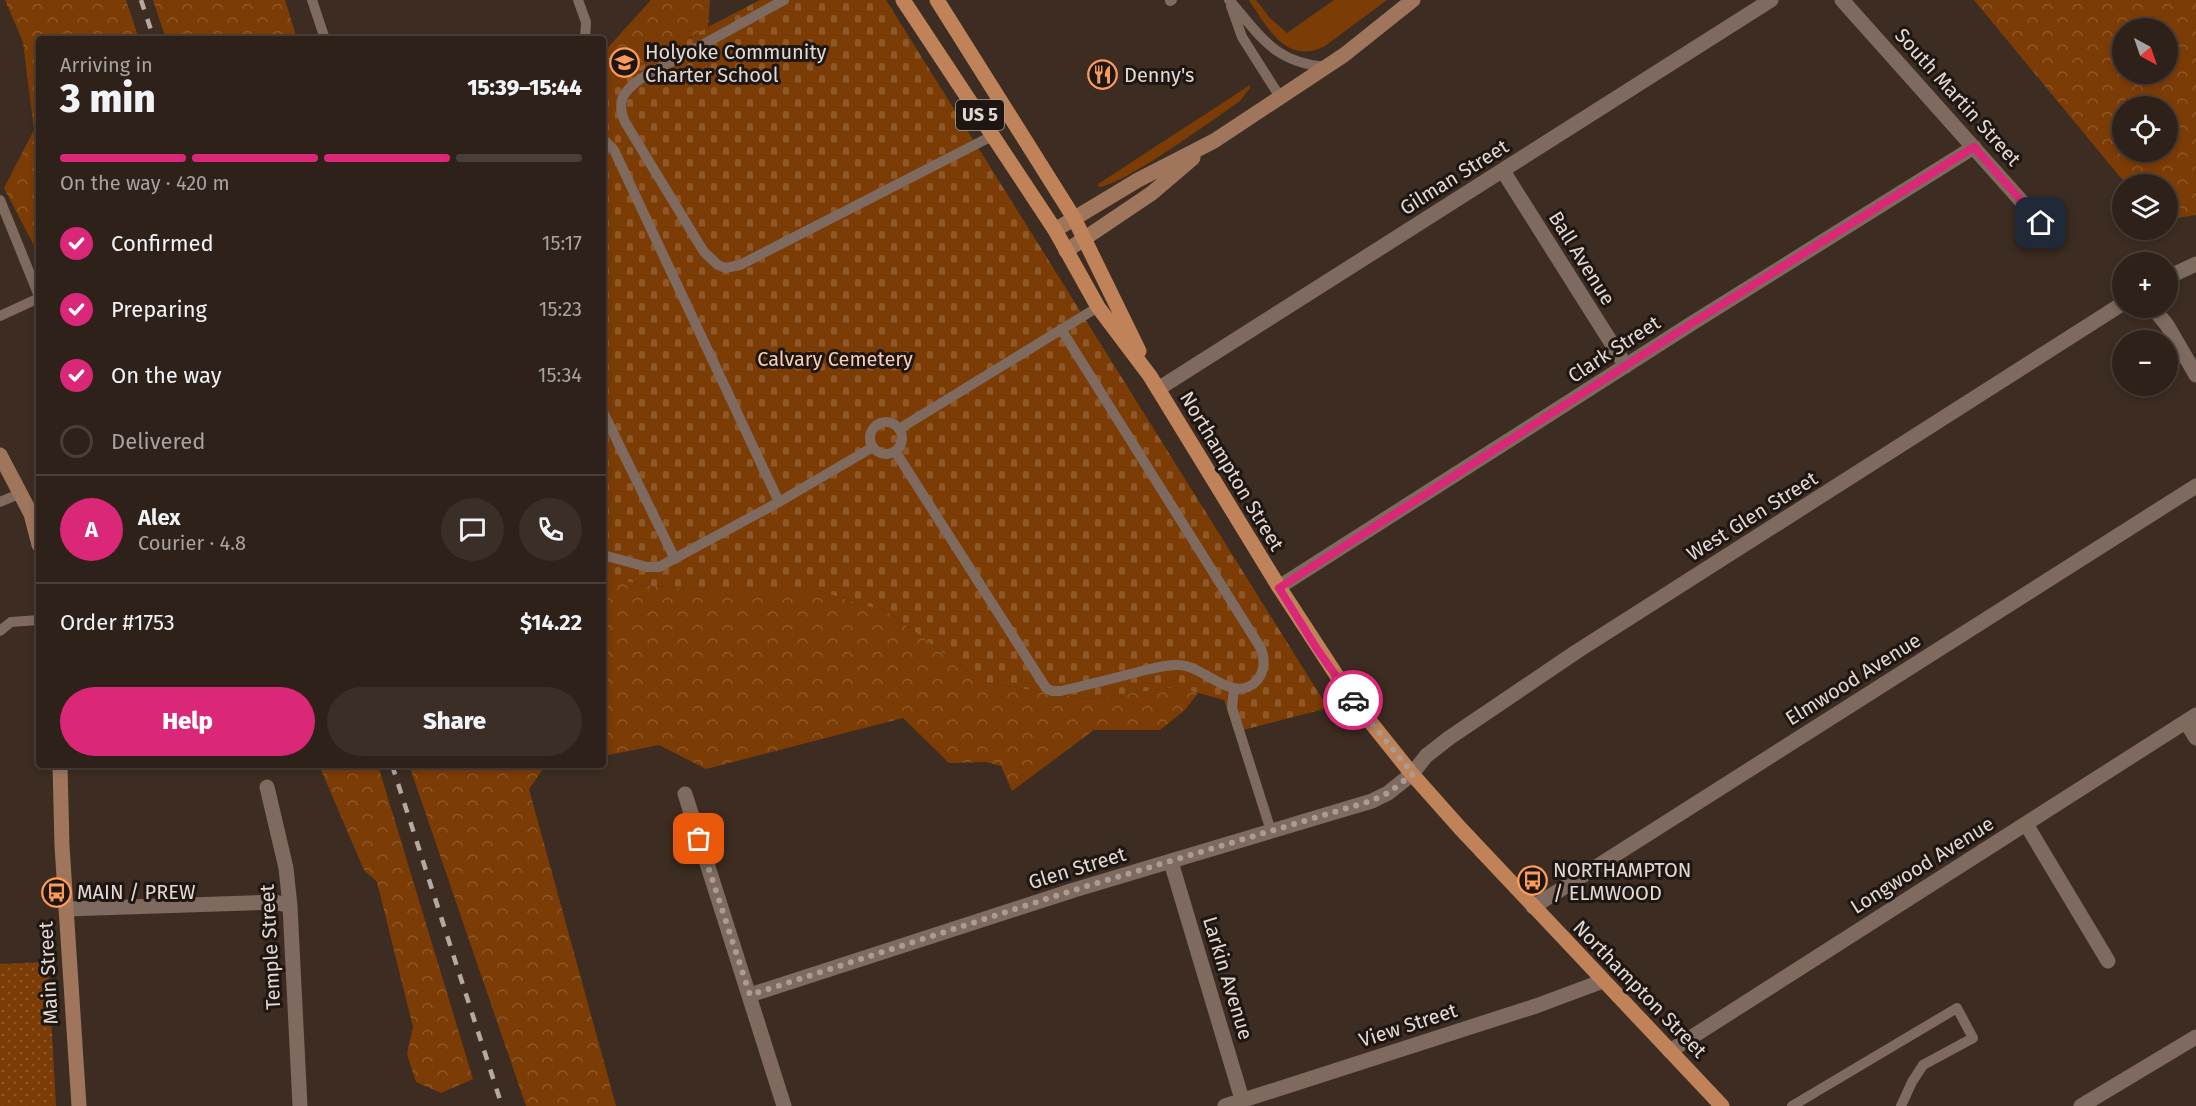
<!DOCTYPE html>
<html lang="en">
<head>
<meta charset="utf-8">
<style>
  :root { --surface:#2e2119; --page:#3a2e26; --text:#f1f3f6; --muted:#a7a3a2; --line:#493e38; --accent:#db2777 }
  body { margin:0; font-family:"Fira Sans",sans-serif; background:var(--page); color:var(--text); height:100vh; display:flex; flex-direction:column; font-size:22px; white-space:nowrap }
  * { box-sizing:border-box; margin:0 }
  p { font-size:20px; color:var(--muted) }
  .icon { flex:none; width:33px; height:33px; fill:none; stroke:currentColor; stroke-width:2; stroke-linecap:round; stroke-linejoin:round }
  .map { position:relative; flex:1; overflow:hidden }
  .side { position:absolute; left:36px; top:36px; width:570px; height:732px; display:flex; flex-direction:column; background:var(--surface); border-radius:6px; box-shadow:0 3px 9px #0003,0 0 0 2px var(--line) }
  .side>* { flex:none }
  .needle { width:39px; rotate:140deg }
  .tools { position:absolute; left:2112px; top:18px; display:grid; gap:12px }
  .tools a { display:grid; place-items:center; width:66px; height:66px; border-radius:50%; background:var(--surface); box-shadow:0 3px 9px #0003,0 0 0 2px var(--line); font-size:30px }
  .pin { position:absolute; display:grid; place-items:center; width:51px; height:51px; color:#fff; margin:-26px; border-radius:12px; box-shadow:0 3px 9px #0006 }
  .courier { position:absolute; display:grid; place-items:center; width:60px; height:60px; margin:-30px; border:4px solid #db2777; border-radius:50%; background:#fff; color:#222; box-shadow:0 2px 8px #0007 }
  .head em { font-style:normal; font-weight:800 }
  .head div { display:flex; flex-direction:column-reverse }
  .head { display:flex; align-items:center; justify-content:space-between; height:102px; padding:0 24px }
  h1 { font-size:39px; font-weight:800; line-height:45px }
  .bar { display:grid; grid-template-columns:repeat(4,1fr); gap:9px 6px; align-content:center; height:72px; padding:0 24px }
  .bar i { height:8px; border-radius:4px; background:var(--line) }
  .bar .selected { background:var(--accent) }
  .bar p { grid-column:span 4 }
  .line { display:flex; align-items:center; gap:15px; padding:0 24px; border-top:2px solid var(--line) }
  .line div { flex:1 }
  .round { display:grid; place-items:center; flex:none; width:63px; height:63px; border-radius:32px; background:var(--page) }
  ol { padding:0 24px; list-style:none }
  li { display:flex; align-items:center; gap:18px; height:66px }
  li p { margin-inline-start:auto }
  li .icon { padding:6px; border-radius:50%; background:var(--accent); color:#fff; stroke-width:4 }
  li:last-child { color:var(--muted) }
  li i { width:33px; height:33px; border:3px solid var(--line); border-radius:50% }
  .primary-button { display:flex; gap:12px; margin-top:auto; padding:12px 24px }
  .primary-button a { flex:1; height:69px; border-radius:36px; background:var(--accent); color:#fff; font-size:24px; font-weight:800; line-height:69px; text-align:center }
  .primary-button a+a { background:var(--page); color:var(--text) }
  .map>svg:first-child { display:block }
  .grass { fill:#7c3c06 }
  .forest { fill:url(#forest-crowns); fill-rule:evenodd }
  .cemetery { fill:url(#cemetery-stones) }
  .park { fill:url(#park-dots) }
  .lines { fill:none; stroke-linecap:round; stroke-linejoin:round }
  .lane { stroke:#7e6a5e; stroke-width:10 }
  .street { stroke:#7e6a5e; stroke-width:15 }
  .secondary { stroke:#9f765c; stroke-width:15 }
  .primary { stroke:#bf8259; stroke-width:15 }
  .rail { stroke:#b6a9a1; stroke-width:4.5; stroke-dasharray:10 10; stroke-linecap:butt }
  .done { stroke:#aa9c94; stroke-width:6; stroke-dasharray:0 10.8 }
  .route { stroke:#db2777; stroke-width:8 }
  .labels { text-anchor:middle; stroke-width:6; stroke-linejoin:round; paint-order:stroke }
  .shield { fill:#1e1612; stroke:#a99e98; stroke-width:1.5 }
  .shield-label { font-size:18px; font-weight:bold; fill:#e4d9d2 }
  .poi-label { font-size:20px; fill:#e4d9d2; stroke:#1e1612; text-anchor:start }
  .street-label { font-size:20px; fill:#e4d9d2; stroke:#1e1612 }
  .park-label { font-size:20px; fill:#f9ceb5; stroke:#1e1612 }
</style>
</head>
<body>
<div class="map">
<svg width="2196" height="1106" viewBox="0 0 2196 1106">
  <defs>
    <pattern id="forest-crowns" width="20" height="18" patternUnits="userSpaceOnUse" patternTransform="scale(1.5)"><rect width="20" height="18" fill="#7c3c06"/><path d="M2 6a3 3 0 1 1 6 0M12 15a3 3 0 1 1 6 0" fill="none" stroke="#8e5829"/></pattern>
    <pattern id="cemetery-stones" width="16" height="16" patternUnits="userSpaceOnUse" patternTransform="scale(1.5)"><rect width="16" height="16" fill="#7c3c06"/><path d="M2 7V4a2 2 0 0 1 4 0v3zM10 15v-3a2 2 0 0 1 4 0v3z" fill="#8e5829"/></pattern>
    <pattern id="park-dots" width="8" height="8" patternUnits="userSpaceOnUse" patternTransform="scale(1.5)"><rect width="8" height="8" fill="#7c3c06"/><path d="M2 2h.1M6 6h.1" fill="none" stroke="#8e5829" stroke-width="1.8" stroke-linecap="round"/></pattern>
  </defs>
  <rect width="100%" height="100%" fill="#3d2c21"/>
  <!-- grass -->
  <path class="grass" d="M 1249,0 L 1256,0 L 1270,18 L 1287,33 L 1334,0 L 1387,0 L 1325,46 C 1286,66 1267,27 1249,0 Z
    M 1250,85 L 1250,88 L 1240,101 C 1214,119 1124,185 1099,187 L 1098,184 Z"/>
  <!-- forest -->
  <path class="forest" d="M 5,0 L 126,0 L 139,39 L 39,39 L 39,255 L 4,188 L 34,130 L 23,42 Z
    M 153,0 L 285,0 L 297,39 L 166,39 Z
    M 651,0 L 710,0 L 708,27 L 603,88 L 603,53 Z
    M 1974,0 L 2196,0 L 2196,215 L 2170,219 L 2168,217 L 2168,184 L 2128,184 L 2120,177 ZM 2168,28 L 2168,74 L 2122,74 L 2122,28 ZM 2168,106 L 2168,152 L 2122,152 L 2122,106 Z
    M 603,573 L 639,585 L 710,590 L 816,590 L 890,613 L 982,682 L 1087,699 L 1176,687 L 1198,693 L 1185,710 L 1160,730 L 1094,730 L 1012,791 L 1001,766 L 986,762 L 949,763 L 903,718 L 706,769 L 659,745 L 603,756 Z
    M 319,765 L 378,765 L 473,1079 L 441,1093 L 416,1082 L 407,1054 L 413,1027 L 377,882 L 364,870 Z
    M 409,765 L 551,765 L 545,766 L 529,789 L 616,1106 L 526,1106 Z"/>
  <!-- cemetery -->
  <path class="cemetery" d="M 760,0 L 886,0 L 1328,708 L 1235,732 L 1224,700 L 1176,687 L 1087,699 L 982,682 L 890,613 L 816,590 L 710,590 L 639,585 L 603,573 L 603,122 L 608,119 L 603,109 L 603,88 L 708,27 Z"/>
  <!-- park -->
  <path class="park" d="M 48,962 L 56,1106 L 0,1106 L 0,964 Z"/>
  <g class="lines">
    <!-- lane -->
    <path class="lane" d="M 312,0 L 325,39
      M 578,0 L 586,22 L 585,39
      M 784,0 L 640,79 C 623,92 616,101 625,122 L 704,252 L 718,265 L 725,268 L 740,265 L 994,135
      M 1229,0 C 1262,37 1273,62 1326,67
      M 1170,1 L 1172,0
      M 1231,6 L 1242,37 L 1280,97
      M 603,139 L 614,150 L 779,502
      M 0,200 L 39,296
      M 0,316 L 39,298
      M 603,412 L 675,559
      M870 438a16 16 0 1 1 32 0a16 16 0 1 1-32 0Z
      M 899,429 L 1098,307
      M 895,451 L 1046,688 L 1052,691 L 1061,691 C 1087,685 1112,679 1138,672 C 1151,669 1165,664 1179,665 C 1202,666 1227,696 1248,687 C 1264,680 1267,661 1260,647 L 1061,329
      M 0,502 L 19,494
      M 603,555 L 647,567 L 659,567 L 779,502 L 873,447
      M 0,631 L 11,622 L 39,620
      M 1234,688 L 1232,708 L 1271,831
      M 1792,1106 L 1957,1008 L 1973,1038 L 1923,1065 L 1912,1082 L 1901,1106"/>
    <!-- street -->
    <path class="street" d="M 1842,0 L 2041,223
      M 1503,171 L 1626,366
      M 2168,277 L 2196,264
      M 2153,308 L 2167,325 L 2196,375
      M 1158,389 L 1771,0
      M 1279,587 L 1694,322 L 1974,147
      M 2186,722 L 2196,738
      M 267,787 L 286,868 L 290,906 L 300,1106
      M 685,794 L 784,1106
      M 2026,824 L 2108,961
      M 1171,862 L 1244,1106
      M 1533,907 L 2196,486
      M 66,909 L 275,902 L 290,906
      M 750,995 L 1074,890 L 1372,801 L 1388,793 L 1412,774 L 1426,756 L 1449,738 L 1576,652 L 2122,304
      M 1670,1051 L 2196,715
      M 1225,1106 L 1536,1006 L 1603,981
      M 2081,1106 L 2196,1037"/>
    <!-- secondary -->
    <path class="secondary" d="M 1055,230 L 1138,180 L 1214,141 L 1344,55 L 1413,0
      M 1066,251 L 1152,193 L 1193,158
      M 0,455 L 31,514 L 39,545
      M 60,765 L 62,846 L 79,1106"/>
    <!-- primary -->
    <path class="primary" d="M 903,0 L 1055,230 L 1098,307 L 1150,376 L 1279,587 L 1352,699 L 1412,774 L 1460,828 L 1722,1106
      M 937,0 L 1074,218 L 1139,351"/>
    <!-- rail -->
    <path class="rail" d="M 141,0 L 154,39
      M 392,765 L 502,1106"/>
  </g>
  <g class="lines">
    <!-- done -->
    <path class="done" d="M 699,839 L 750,995 L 1074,890 L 1371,801 L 1388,793 L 1413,774 L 1353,700"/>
    <!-- route -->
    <path class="route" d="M 1353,700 L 1317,649 L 1279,588 L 1694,322 L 1974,147 L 2041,223"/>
  </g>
  <!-- icons -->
  <defs>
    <symbol id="school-ring" viewBox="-11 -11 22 22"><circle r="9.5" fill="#1e1612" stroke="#fe9b59" stroke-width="1.5"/><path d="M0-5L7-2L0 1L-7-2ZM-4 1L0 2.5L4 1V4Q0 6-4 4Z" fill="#fe9b59"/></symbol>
    <symbol id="restaurant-ring" viewBox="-11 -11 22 22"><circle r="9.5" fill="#1e1612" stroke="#fe9b59" stroke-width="1.5"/><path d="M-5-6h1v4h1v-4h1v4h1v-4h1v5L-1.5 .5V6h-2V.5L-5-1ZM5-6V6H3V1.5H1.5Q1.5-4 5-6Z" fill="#fe9b59"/></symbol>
    <symbol id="bus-ring" viewBox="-11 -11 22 22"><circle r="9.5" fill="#1e1612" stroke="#fe9b59" stroke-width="1.5"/><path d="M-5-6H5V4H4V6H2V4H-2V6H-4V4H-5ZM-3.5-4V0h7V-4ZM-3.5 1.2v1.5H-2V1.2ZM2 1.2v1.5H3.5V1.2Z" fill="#fe9b59"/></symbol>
  </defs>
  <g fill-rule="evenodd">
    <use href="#school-ring" x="608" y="46" width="33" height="33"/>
    <use href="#restaurant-ring" x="1086" y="58" width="33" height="33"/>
    <use href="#bus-ring" x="1516" y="864" width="33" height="33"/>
    <use href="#bus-ring" x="40" y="876" width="33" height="33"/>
  </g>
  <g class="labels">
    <!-- shield labels -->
    <rect class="shield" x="956" y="100" width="48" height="30" rx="4.5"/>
    <g class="shield-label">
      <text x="980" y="121">US 5</text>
    </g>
    <!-- poi labels -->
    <g class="poi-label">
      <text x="645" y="59">Holyoke Community<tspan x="645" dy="23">Charter School</tspan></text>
      <text x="1124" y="82">Denny's</text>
      <text x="1553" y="877">NORTHAMPTON<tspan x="1553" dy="23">/ ELMWOOD</tspan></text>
      <text x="77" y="899">MAIN / PREW</text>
    </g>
    <!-- street labels -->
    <g class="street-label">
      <text transform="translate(1958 97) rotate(48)" y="7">South Martin Street</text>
      <text transform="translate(1454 177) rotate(-32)" y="7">Gilman Street</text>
      <text transform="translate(1582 258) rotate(58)" y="7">Ball Avenue</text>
      <text transform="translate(1614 349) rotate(-33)" y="7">Clark Street</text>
      <text transform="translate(1232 471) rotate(59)" y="7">Northampton Street</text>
      <text transform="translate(1752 516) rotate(-32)" y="7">West Glen Street</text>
      <text transform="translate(1853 679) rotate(-32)" y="7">Elmwood Avenue</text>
      <text transform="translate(1922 865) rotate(-32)" y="7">Longwood Avenue</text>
      <text transform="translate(1077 868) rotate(-17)" y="7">Glen Street</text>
      <text transform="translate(270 947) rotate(-93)" y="7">Temple Street</text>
      <text transform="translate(48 973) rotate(-93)" y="7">Main Street</text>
      <text transform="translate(1228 978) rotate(73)" y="7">Larkin Avenue</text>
      <text transform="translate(1640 989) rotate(46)" y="7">Northampton Street</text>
      <text transform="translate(1408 1025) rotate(-18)" y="7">View Street</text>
    </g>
    <!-- park labels -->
    <g class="park-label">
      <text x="835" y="366">Calvary Cemetery</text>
    </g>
  </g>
</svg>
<div class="tools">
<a><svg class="needle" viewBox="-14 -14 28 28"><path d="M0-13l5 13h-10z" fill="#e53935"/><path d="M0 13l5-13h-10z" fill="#a7a3a2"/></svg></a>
<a><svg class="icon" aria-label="locate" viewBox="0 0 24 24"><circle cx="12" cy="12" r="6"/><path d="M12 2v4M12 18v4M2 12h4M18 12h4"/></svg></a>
<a><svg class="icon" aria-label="layers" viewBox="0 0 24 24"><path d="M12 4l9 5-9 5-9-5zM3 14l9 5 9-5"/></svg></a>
<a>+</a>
<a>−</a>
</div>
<div class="pin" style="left:699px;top:839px;background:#ea580c"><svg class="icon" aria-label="bag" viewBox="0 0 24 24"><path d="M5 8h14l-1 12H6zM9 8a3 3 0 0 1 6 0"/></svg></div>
<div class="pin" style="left:2041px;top:223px;background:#1f2937"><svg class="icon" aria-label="home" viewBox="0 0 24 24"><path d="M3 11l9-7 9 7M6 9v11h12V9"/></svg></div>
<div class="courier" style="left:1353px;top:700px"><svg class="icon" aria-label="car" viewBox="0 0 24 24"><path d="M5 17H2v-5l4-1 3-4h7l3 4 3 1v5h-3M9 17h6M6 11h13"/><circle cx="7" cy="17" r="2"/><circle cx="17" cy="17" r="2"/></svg></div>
<section class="side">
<div class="head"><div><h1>3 min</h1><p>Arriving in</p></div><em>15:39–15:44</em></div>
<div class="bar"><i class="selected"></i><i class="selected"></i><i class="selected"></i><i></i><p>On the way · 420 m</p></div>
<ol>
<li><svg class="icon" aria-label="check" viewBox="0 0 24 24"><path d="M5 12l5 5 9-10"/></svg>Confirmed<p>15:17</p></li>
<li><svg class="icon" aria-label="check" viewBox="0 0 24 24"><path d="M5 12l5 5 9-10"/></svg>Preparing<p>15:23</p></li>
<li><svg class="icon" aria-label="check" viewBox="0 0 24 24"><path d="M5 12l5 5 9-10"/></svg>On the way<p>15:34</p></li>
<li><i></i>Delivered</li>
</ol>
<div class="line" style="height:108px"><b class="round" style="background:var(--accent);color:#fff">A</b><div><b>Alex</b><p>Courier · 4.8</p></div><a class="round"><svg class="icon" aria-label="chat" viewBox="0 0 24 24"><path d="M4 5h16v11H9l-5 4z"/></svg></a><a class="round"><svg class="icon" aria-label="phone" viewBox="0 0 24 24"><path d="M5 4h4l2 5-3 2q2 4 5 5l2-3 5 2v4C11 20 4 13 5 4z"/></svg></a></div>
<div class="line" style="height:78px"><div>Order #1753</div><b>$14.22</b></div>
<div class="primary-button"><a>Help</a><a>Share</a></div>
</section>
</div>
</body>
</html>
